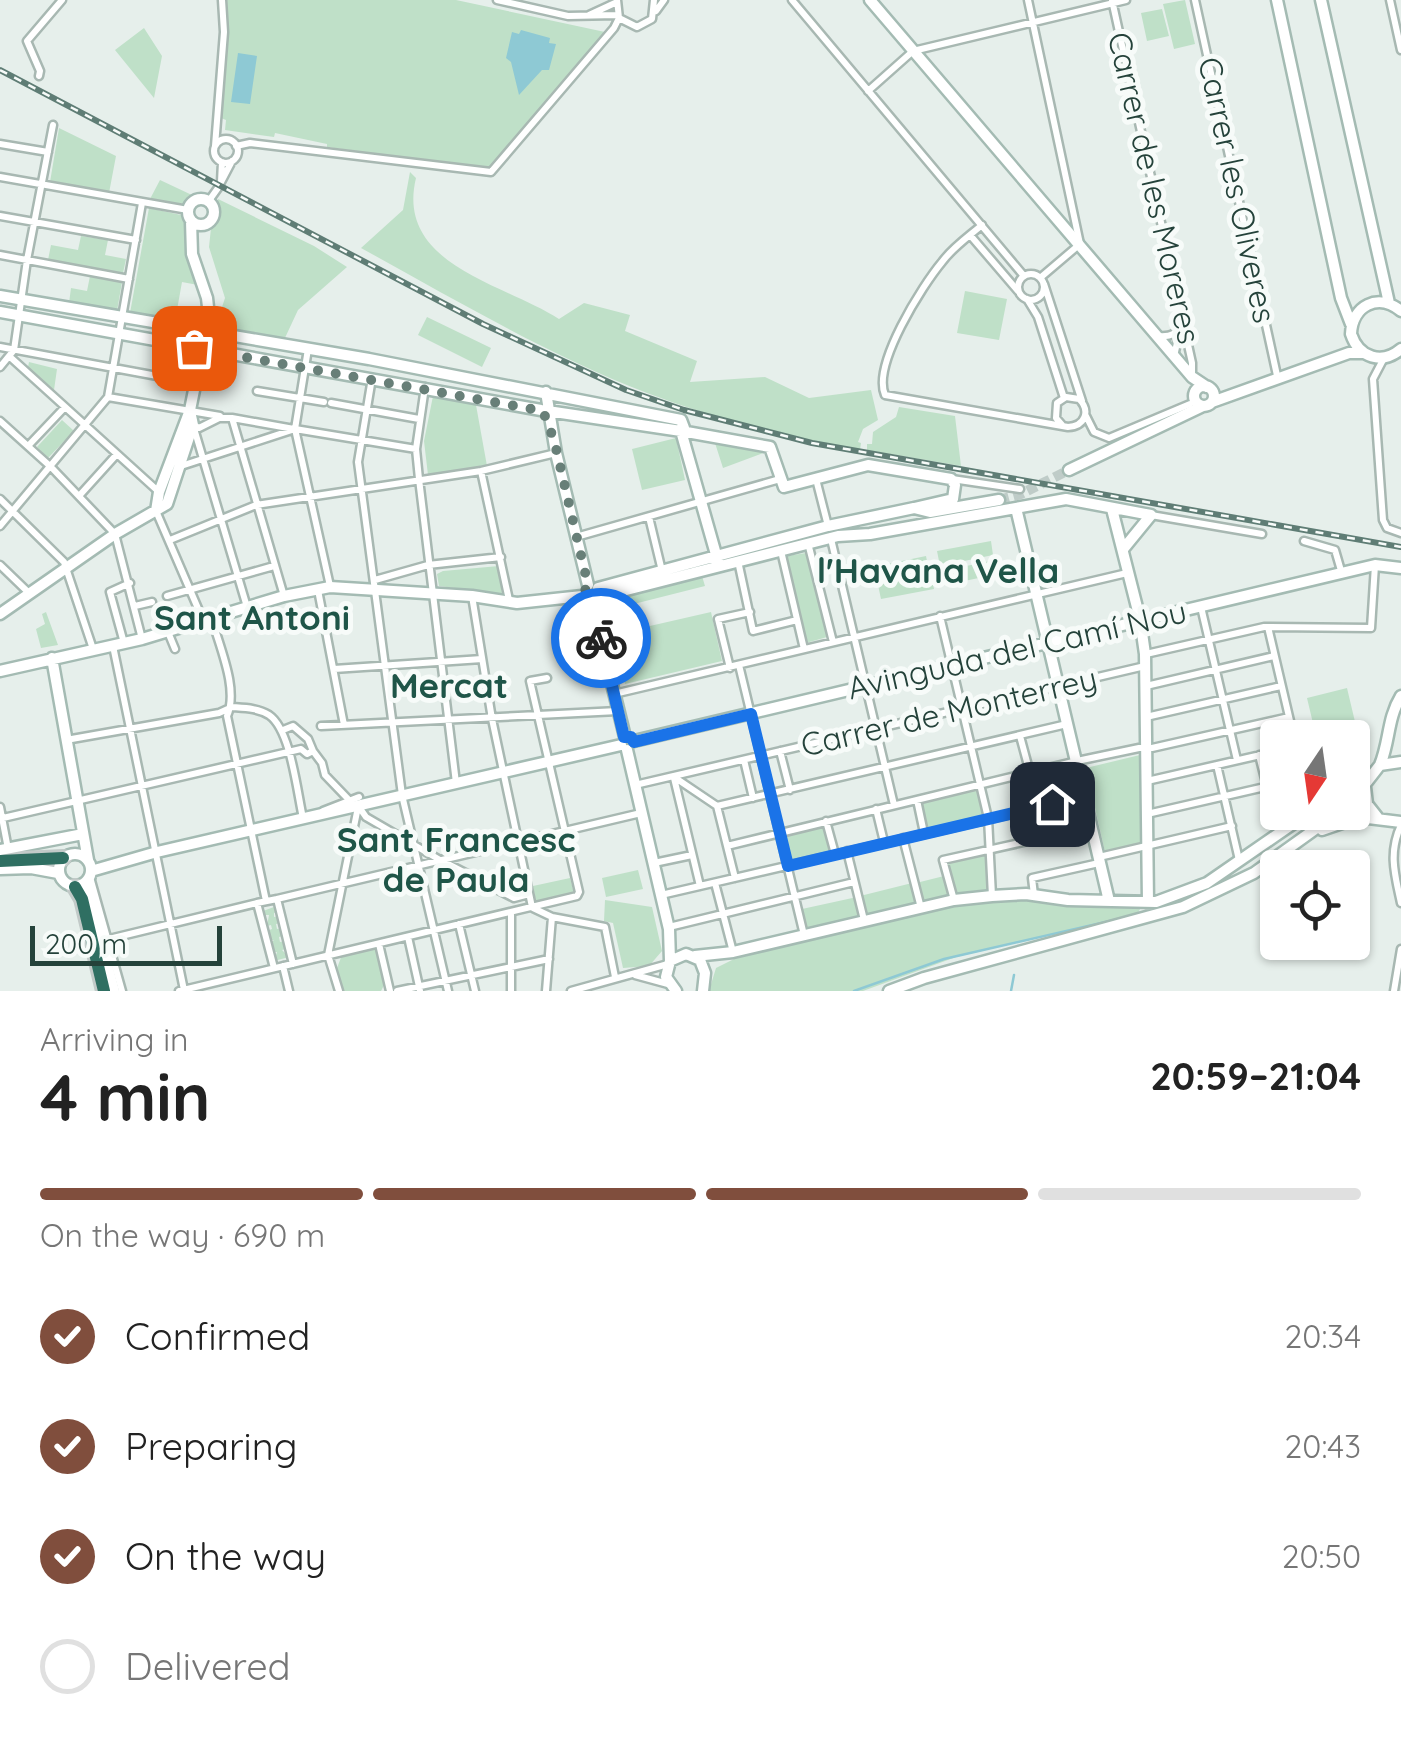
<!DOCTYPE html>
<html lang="en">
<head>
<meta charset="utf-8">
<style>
  :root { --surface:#fff; --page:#f6f6f6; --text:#222; --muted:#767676; --line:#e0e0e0; --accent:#804e3d }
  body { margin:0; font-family:Quicksand,sans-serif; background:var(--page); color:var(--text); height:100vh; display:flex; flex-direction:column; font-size:38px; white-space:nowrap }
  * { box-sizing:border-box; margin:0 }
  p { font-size:32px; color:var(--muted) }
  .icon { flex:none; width:55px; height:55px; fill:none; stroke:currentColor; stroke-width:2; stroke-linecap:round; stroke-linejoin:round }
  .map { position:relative; height:991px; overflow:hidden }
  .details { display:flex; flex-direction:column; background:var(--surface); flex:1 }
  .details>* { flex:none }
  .needle { width:65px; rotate:193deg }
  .controls { position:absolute; left:1260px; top:720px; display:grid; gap:20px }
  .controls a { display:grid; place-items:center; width:110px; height:110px; border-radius:10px; background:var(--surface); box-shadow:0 2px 8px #0004; font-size:50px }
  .scale { position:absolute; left:30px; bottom:25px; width:192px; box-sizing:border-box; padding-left:10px; border:5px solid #24423a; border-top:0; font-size:28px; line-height:35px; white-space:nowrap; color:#24423a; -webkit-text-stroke:8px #f7fbf9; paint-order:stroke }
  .pin { position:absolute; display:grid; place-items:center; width:85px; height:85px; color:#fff; margin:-42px; border-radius:20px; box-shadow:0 5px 15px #0006 }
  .courier { position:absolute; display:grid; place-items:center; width:100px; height:100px; margin:-50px; border:8px solid #1a73e8; border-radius:50%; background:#fff; color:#222; box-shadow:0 2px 12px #0007 }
  .summary em { font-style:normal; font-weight:800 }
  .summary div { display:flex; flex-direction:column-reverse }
  .summary { display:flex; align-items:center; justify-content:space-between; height:170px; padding:0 40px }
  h1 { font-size:65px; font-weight:800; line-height:75px }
  .bar { display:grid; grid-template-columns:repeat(4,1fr); gap:15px 10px; align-content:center; height:120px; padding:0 40px }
  .bar i { height:12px; border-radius:8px; background:var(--line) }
  .bar .current { background:var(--accent) }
  .bar p { grid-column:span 4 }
  ol { padding:0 40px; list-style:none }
  li { display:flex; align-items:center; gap:30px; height:110px }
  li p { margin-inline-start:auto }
  li .icon { padding:10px; border-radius:50%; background:var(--accent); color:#fff; stroke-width:4 }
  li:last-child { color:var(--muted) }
  li i { width:55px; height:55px; border:5px solid var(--line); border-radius:50% }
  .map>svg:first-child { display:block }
  .green { fill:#bfe0c8 }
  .water { fill:#8ec9d4 }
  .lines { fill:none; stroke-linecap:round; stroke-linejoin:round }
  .stream { stroke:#8ec9d4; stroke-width:2.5 }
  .secondary-tunnel { stroke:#bfccc8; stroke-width:10; stroke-dasharray:10 5; stroke-linecap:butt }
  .street-casing { stroke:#a8b8b2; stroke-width:11 }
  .secondary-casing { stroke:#a4bbb3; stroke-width:15 }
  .highway-casing { stroke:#c2cac8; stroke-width:18 }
  .street { stroke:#fff; stroke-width:6 }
  .secondary { stroke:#fff; stroke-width:10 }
  .highway { stroke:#2f6f62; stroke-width:12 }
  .rail-casing { stroke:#5f7d75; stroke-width:6 }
  .rail { stroke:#f7fbf9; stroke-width:2.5; stroke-dasharray:8; stroke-linecap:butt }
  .done { stroke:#687f78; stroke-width:10; stroke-dasharray:0 18 }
  .route { stroke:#1a73e8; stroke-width:12 }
  .labels { text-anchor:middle; stroke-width:10; stroke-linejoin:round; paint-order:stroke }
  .street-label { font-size:32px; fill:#24423a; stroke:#f7fbf9 }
  .neighbourhood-label { font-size:35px; font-weight:bold; fill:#1f5548; stroke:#f7fbf9 }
</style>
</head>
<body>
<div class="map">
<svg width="1401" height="991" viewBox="0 0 1401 991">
  <rect width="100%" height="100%" fill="#e6efeb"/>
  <!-- green -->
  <path class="green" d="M 226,0 L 456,0 L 605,32 L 490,169 L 327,147 L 327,144 L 275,133 L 274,137 L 225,130 L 226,120 L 221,118 Z
    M 1185,0 L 1195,44 L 1174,49 L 1163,4 Z
    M 1162,9 L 1169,36 L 1147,41 L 1141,13 Z
    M 144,28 L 162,56 L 154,98 L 115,50 Z
    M 59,128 L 116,156 L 109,193 L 50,182 Z
    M 410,172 L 416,178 C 395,265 503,283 559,319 L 584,303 L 630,315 L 625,331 L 697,361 L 690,382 L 765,377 L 809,398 L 871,390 L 878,420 L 863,429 L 858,442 L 861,443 L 860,450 C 787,437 716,419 647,393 C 548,355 454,299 361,248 L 403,210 Z
    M 160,180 L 194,196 L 183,204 L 150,199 Z
    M 218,199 L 314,246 L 347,267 L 298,310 L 284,340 L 219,329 L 216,325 L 225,298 L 209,247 L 211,228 L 217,218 Z
    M 149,208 L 181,215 L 188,226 L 188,260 L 198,285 L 182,282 L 175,321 L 130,313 Z
    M 81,236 L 108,240 L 105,255 L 126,259 L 123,273 L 48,260 L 51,245 L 78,250 Z
    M 90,276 L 122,282 L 117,311 L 69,303 L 71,288 L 87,291 Z
    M 965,291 L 1007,299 L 999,340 L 957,333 Z
    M 427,317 L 491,348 L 482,367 L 418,335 Z
    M 29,362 L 57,369 L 54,390 L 28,367 Z
    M 433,396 L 476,405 L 487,466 L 428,475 L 424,441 Z
    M 899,407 L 955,416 L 961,466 L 867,450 L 867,444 L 872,444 L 873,432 L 896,417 Z
    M 62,420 L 74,431 L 48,458 L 37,447 Z
    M 676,438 L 685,480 L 642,490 L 632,449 Z
    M 715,443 L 764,451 L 766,452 L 723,468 Z
    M 991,541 L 993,555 L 940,566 L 937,551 Z
    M 806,553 L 827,637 L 806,643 L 787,556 Z
    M 926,556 L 929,571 L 876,581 L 873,567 Z
    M 995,560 L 998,574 L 945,585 L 942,571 Z
    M 499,566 L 502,594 L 439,586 L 437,574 L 443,571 Z
    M 931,574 L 934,589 L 881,599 L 878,585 Z
    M 702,576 L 705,586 L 606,611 L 604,602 Z
    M 46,612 L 58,645 L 41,648 L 36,629 L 45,624 L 42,614 Z
    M 711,612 L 722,661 L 625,684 L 614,638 L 629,633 L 628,631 Z
    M 1347,688 L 1356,726 L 1316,736 L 1307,698 Z
    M 1140,755 L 1141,843 L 1105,852 L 1086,768 Z
    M 978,788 L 985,816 L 925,830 L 919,802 Z
    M 824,824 L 830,852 L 791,862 L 784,834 Z
    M 986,855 L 990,894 L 953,900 L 948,863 Z
    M 638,870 L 643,889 L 606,897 L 602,878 Z
    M 944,876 L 949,899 L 921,905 L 916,883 Z
    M 570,878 L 574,893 L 536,902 L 533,886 Z
    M 912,883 L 918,906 L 865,919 L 860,896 Z
    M 857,897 L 862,920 L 807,930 L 802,909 Z
    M 1026,898 L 1140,909 L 1137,915 L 956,957 L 863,991 L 709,991 L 716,968 L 740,956 L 951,904 Z
    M 605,900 L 652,907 L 662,951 L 649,966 L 623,968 L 613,923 L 604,921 Z
    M 274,907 L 278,912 L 274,913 L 274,917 L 279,916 L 281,923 L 276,924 L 277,929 L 282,928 L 283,936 L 279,937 L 280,942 L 285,941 L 286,949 L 282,950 L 289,957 L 274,961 L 277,952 L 272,952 L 270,943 L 274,940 L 269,940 L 267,931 L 272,929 L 271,925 L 267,926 L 269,915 L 263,915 L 263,911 Z
    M 375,948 L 384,985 L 381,991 L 343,991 L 337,968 L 342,955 Z"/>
  <!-- water -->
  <path class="water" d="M 521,30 L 550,38 L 549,43 L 556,44 L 549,70 L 542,70 L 519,95 L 511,62 L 506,58 L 512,32 L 519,34 Z
    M 238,53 L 257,56 L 250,104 L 231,102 Z"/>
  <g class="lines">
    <!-- stream -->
    <path class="stream" d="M 854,991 L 944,959 L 1136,915
      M 1011,991 L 1014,975"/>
    <!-- secondary-tunnel -->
    <path class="secondary-tunnel" d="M 999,500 L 1021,494 L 1069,470"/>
    <defs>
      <path id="street" d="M 497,0 L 568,16 L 617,15
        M 617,0 L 619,18 L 637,27 L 652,19 L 654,0
        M 792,0 L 1024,276
        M 1028,0 L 1080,244 L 1040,278
        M 1112,0 L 1192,363 L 1192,375
        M 1195,0 L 1278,380
        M 1390,0 L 1401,50
        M 656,11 L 664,0
        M 589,15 L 615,3
        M 39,76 L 40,71 L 27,41 L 62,0
        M 868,91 L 913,51 L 1126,0
        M214 151a12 12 0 1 1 24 0a12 12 0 1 1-24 0Z
        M 0,144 L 48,152
        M 215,146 L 224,32 L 222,0
        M 236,146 L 250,143 L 491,172 L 614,28 L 619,18
        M 222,162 L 221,182 L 232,161
        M 0,177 L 188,210
        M 208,202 L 218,188
        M 0,216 L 136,240
        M 982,225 C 968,237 953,247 942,262 C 922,286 872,365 885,395 L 1068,427 C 1085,426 1091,411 1079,399 L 1066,397 L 1057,403 L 1056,418 L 1063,426
        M 970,235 L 1018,291
        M 0,255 L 129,279
        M1018 287a13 13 0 1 1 26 0a13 13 0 1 1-26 0Z
        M 1044,284 L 1082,401
        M 1027,299 L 1038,317 L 1064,398
        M 1158,336 C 1172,337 1177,334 1182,321
        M 0,347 L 195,383
        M 308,349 L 295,429 L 330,586
        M 9,356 L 159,492
        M 1174,356 L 1177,343 L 1185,333
        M 1384,358 L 1373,379 L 1383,520 L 1387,528 L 1401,533
        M 0,367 L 14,350 L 27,260 L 53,125
        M 372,378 L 358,462 L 402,795 L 448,991
        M 425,387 L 416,449 L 419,479 L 456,783
        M 257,391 L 324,402
        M 108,397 L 220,416
        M 331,403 L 419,419
        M 1086,416 L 1094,432 L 1109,438 L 1190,404
        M 232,418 L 219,418 L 199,428 L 193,425 L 247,607
        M 232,418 L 294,429
        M 232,418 L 284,596
        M 0,421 L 51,467 L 115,534 L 142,639
        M 28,446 L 65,407
        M 181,466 L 295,429 L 416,449
        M 481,471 L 509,600
        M 816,479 L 828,526
        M 952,479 L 1020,489
        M 79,496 L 117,454
        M 0,499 L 64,562 L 93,649
        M 156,511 L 203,620
        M 1151,515 L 1262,534
        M 649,517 L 662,571
        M 0,526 L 108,397 L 142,203
        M 576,537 L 780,479
        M 831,539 L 894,805
        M 170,540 L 256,505 L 481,471 L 556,453
        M 1304,541 L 1335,550 L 1342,574
        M 808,543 L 833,642
        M 781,551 L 804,649
        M 738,561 L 753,631 L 797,620
        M 0,565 L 29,593
        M 375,580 L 428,565 L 501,557
        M 318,590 L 344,725
        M 167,596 L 274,566
        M 472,596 L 492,719 L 532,907
        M 135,606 L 152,602
        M 1201,607 L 1237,760
        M 940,616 L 988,818 L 992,896
        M 212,619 C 219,646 239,689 227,716 L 266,901
        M 1268,627 L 1294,738
        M 168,632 L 175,649
        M 124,643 L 110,592 L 130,583
        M 113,646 L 184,990
        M 1146,654 L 1264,627 L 1371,628 L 1375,565
        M 739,665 L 804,935
        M 730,668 L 718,619 L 750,612
        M 334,669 L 482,659
        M 1146,686 L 1274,656
        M 614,694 L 1127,573
        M 231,707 C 244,708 258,708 269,715 C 291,730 297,792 303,818
        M 1146,717 L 1281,686
        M 321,726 L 618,711
        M 283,730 L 293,726 L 308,739 L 313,751
        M 1020,736 L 1030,773
        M 66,740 L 219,713 L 230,708
        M 780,751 L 790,790
        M 1259,755 L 1267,787
        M 744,760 L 753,798
        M 1217,765 L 1239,860
        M 674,777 L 717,806 L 735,878
        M 674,778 L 700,886
        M 1147,781 L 1278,751
        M 635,785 L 1145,666
        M 917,800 L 924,833
        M 717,806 L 1067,724
        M 0,807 L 8,849
        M 359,807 L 366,817 L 440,860 L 514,898 L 529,894
        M 876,809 L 884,842
        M 323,811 L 359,797
        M 1147,814 L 1278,784
        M 3,818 L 301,749 L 307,754 L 313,751 L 322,763 L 325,775 L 350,801
        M 826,821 L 835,854
        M 1401,825 C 1388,853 1395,875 1401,903
        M 903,838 L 921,908
        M 727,846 L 1077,761 L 1139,748 L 1152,748 L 1289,717
        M 847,851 L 864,920
        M 1099,857 L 1232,826
        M 654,863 L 692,855
        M 90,877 L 122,991
        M 715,883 L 733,952
        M 661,895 L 1084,797
        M 1034,895 L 1032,878 L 1099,863
        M 277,899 L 641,813
        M 954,900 L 943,860 L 1091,827
        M 533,908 L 552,917 L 605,927 L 615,977
        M 511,912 L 511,991
        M 459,924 L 475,991
        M 669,927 L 854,882
        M 408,937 L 420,991
        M 109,939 L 257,903
        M 379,944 L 390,991
        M 283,966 L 289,991
        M 274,968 L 257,903 L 277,899 L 293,964
        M 635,975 L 668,984
        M 179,991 L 577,896 L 579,892 L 530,681 L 547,678
        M 339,991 L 328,955 L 358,807
        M 397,991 L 549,959
        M 546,991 L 552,917
        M 571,991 L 668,964
        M 1394,991 L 1401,949"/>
      <path id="secondary" d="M 870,0 L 1192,377 L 1207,387
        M 1277,0 L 1341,298 L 1351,324
        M 1321,0 L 1389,303
        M188 212a13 13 0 1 1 26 0a13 13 0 1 1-26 0Z
        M 0,296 L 369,359 L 681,420 L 684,428 L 681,431 L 541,410 L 0,312
        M 1401,311 C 1378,292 1352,306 1351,334 C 1359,358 1382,365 1401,349
        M1194 396a10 10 0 1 1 20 0a10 10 0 1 1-20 0Z
        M 546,392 L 556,453 L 588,585
        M 1212,402 L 1349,353 L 1363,353
        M 1069,470 L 1203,406
        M 1016,508 L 1109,901
        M 1112,509 L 1140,619 L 1145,654 L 1148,902
        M 156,511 L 159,492 L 190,410 L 209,316 L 207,298 L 192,254 L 191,221
        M 1124,548 L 1151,515
        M 719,565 L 681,431 L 770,447 L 784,487 L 868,465 L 951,479 L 955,485 L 953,499 L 914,508
        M 598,588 L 828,526 L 914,508 L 930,512 L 999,500
        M 599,597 L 838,536 L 870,534 L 1066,499 L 1151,515
        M 592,603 L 625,737
        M 0,614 L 115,534 L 167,504 L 193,425 L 190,411
        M 52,658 L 88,860
        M 0,671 L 142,639 L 284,596 L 330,587 L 472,596 L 517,603 L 582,596
        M 634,741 L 1375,565 L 1401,568
        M 627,750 L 669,929 L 670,961 L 666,977 L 676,991
        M 1380,765 C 1390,741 1387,719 1401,696
        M 1365,787 L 1367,804 L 1378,818
        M 1352,801 L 1380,765 L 1401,762
        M 1322,830 L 1360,817 L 1401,822
        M 0,850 L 83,834
        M59 870a16 16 0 1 1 32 0a16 16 0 1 1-32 0Z
        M 0,869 L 31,868 L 58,873
        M 91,871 L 157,852 L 621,745
        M 85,883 L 114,991
        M 695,956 L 733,952 L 954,900 L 992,896 L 1026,894 L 1068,900 L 1156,902 L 1207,883 L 1310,812
        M 670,961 L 686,954 L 700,960 L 705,973 L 703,991
        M 889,991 L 924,978 L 1183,907 L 1254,873 L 1339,812"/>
      <path id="highway" d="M 0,861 L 63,858
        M 75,887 L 82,899 L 104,991"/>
    </defs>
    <!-- street casing -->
    <use href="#street" class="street-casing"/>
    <!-- secondary casing -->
    <use href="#secondary" class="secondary-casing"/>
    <!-- highway casing -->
    <use href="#highway" class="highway-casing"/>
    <!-- street -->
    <use href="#street" class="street"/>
    <!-- secondary -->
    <use href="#secondary" class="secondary"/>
    <!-- highway -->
    <use href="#highway" class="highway"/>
    <defs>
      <path id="rail" d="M 0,70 L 483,324 L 626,390 L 684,410 L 812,443 L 1401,547"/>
    </defs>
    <!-- rail casing -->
    <use href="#rail" class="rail-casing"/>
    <!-- rail -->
    <use href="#rail" class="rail"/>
  </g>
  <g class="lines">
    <!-- done -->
    <path class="done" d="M 194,348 L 543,411 L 554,440 L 588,585 L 582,596 L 592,602 L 601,638"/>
    <!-- route -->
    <path class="route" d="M 601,638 L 624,737 L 631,737 L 634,742 L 751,714 L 788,866 L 1052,804"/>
  </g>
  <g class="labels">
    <!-- street labels -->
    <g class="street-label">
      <text transform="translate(1154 188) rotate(77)" y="11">Carrer de les Moreres</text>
      <text transform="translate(1237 190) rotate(78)" y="11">Carrer les Oliveres</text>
      <text transform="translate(1017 650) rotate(-13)" y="11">Avinguda del Camí Nou</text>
      <text transform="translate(949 712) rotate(-13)" y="11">Carrer de Monterrey</text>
    </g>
    <!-- neighbourhood labels -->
    <g class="neighbourhood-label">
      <text x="938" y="583">l'Havana Vella</text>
      <text x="252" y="630">Sant Antoni</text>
      <text x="449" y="698">Mercat</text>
      <text x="456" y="852">Sant Francesc<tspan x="456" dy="40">de Paula</tspan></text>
    </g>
  </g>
</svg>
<div class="controls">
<a><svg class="needle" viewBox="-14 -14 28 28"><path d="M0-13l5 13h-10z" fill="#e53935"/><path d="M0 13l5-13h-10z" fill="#767676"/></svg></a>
<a><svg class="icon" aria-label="locate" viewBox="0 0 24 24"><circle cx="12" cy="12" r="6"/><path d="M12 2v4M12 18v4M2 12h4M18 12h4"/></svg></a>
</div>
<div class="scale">200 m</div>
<div class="pin" style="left:194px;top:348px;background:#ea580c"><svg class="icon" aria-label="bag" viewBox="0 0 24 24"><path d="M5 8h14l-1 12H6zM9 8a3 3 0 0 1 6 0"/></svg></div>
<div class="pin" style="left:1052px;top:804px;background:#1f2937"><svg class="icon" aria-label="home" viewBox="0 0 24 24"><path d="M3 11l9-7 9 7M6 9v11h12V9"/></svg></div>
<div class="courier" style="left:601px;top:638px"><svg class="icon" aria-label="bike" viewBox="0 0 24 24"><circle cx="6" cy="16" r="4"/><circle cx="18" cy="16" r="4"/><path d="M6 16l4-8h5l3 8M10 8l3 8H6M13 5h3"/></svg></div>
</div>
<section class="details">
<div class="summary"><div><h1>4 min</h1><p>Arriving in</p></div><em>20:59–21:04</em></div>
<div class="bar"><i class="current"></i><i class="current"></i><i class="current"></i><i></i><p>On the way · 690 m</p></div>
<ol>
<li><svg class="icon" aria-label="check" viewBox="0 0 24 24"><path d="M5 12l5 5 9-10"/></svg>Confirmed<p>20:34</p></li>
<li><svg class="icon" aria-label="check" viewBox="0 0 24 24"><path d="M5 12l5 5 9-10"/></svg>Preparing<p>20:43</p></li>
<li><svg class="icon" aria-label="check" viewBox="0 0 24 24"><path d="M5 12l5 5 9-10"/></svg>On the way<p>20:50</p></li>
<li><i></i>Delivered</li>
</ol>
</section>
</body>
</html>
